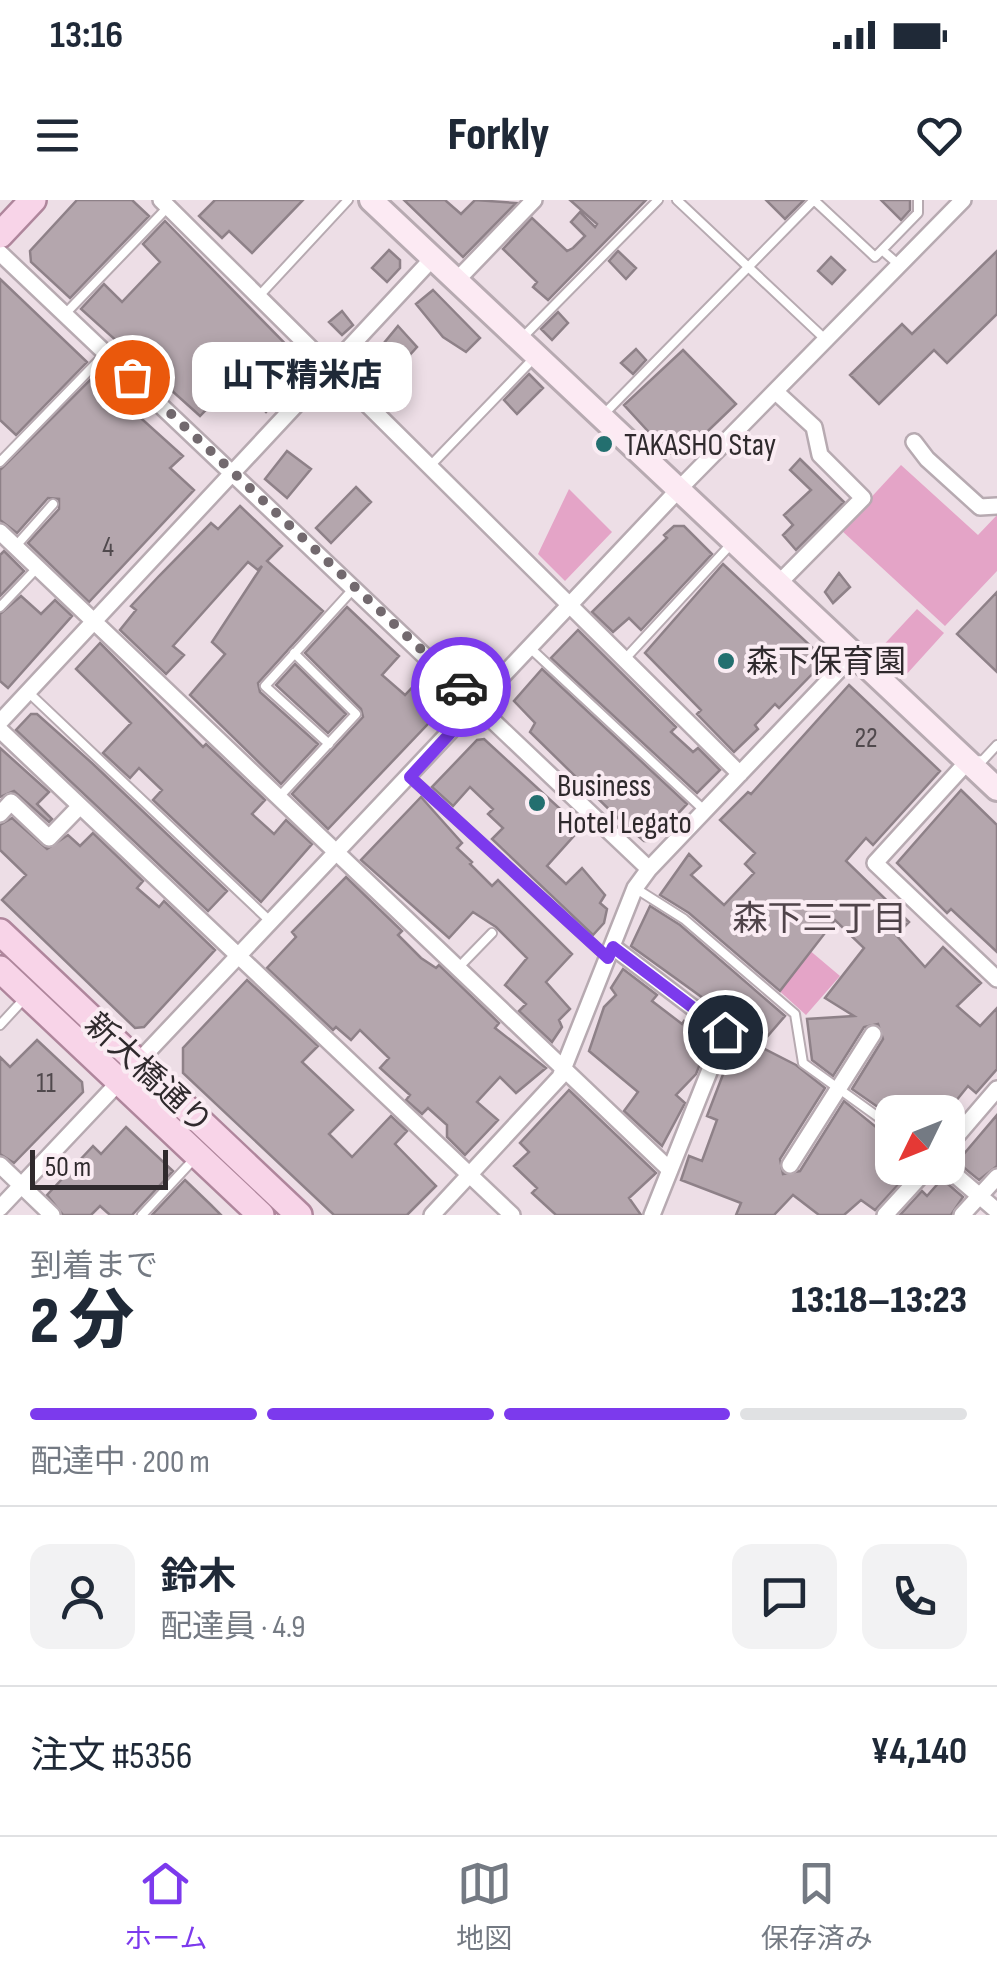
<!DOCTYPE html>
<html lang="ja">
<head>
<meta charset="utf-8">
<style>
  :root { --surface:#fff; --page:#f2f2f3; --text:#1f2937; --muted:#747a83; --line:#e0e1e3; --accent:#7c3aed }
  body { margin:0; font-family:"Sofia Sans Condensed","Noto Sans JP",sans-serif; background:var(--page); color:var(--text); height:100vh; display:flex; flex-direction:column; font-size:38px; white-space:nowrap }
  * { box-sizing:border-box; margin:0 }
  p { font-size:32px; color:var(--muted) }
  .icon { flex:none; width:55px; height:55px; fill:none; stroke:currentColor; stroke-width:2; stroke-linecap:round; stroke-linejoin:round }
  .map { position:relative; height:1015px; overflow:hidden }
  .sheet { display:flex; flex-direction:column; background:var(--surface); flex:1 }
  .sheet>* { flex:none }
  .needle { width:65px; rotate:227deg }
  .fabs { position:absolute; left:875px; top:895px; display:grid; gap:20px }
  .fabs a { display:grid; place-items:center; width:90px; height:90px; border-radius:20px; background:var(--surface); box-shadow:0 5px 15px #0003; font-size:50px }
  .scale { position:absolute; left:30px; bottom:25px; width:138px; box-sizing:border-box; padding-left:10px; border:5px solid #2f2a2d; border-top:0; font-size:28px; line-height:35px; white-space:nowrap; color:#2f2a2d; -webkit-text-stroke:8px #faecf3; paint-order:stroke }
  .pin { position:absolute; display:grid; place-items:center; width:85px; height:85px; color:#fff; margin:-42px; border:5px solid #fff; border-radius:50%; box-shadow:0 2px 10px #0007 }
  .courier { position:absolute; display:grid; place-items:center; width:100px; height:100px; margin:-50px; border:8px solid #7c3aed; border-radius:50%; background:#fff; color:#222; box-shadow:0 2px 12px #0007 }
  .bubble { position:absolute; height:70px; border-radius:20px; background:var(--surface); box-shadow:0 5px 15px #0003; font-size:32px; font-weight:800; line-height:70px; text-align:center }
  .summary em { font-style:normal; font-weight:800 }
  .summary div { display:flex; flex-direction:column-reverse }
  .summary { display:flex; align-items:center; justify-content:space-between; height:170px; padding:0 30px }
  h1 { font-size:65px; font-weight:800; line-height:75px }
  .bar { display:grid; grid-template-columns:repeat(4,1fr); gap:15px 10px; align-content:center; height:120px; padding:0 30px }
  .bar i { height:12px; border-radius:8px; background:var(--line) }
  .bar .active { background:var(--accent) }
  .bar p { grid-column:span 4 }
  .line { display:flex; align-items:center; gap:25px; padding:0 30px; border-top:2px solid var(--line) }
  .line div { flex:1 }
  .round { display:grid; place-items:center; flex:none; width:105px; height:105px; border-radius:20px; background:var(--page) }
  .status { display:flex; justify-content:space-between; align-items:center; height:70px; padding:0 50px; background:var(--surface); direction:ltr }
  .status svg { height:28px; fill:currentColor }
  header { display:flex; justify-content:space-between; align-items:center; height:130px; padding:0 30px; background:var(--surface); font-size:45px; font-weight:800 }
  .dock { display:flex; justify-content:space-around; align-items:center; height:140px; border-top:2px solid var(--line); background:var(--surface); font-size:28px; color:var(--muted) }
  .dock a { display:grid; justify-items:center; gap:5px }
  .dock .active { color:var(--accent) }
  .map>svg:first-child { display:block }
  .green { fill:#e4a4c7 }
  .building { fill:#b4a6ad; stroke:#8e8188; stroke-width:2.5 }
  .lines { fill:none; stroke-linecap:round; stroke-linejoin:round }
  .lane-casing { stroke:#b7aab1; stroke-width:12 }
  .street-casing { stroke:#b7aab1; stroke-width:20 }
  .secondary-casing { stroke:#b7aab1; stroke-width:28 }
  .primary-casing { stroke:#af869c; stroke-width:30 }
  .lane { stroke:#fff; stroke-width:8 }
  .street { stroke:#fff; stroke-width:15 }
  .secondary { stroke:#fceaf3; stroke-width:22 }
  .primary { stroke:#f8d4e8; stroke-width:25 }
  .done { stroke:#72696e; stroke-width:10; stroke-dasharray:0 18 }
  .route { stroke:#7c3aed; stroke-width:12 }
  .poi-dot { fill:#236f6f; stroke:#faecf3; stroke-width:4 }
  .labels { text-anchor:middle; stroke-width:8; stroke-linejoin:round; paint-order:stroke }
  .number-label { font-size:28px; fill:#50494d }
  .poi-label { font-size:32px; fill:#2f2a2d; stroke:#faecf3; text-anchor:start }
  .street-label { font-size:32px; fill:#2f2a2d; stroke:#faecf3 }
  .neighbourhood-label { font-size:35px; fill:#50444a; stroke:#faecf3 }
</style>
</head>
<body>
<div class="status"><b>13:16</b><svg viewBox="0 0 49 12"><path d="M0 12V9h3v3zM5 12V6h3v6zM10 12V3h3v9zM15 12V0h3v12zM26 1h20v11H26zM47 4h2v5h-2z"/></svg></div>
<header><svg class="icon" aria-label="menu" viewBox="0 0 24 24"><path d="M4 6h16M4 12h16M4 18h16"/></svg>Forkly<svg class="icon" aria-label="heart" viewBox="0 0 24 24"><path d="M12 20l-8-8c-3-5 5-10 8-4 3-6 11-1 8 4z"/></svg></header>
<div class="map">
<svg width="997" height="1015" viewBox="0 0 997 1015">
  <rect width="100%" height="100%" fill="#eddee6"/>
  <!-- green -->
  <path class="green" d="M 901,265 L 978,335 L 997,315 L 997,371 L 945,426 L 841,330 Z
    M 569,289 L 612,332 L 565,381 L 538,354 Z
    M 917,409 L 944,433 L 905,476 L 878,451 Z
    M 808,749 L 840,776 L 806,815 L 775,787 Z"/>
  <!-- building -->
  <path class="building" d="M 77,0 L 132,0 L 149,16 L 70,98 L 31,62 L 30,51 Z
    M 215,0 L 303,0 L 252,53 L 229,31 L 222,38 L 199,16 Z
    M 404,0 L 445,0 L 461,14 L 475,0 L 516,3 L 463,57 Z
    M 570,0 L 646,0 L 548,100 L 533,87 L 537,82 L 503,49 L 532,18 L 567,51 L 573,48 L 585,36 L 571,22 L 580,12 L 595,27 L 597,24 Z
    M 766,0 L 804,0 L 785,19 Z
    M 881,0 L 910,0 L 910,10 L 901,20 Z
    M 165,21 L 308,167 L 266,212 L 234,181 L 200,216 L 81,109 L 104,84 L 122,102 L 160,62 L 143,44 Z
    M 389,50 L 400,60 L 400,68 L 387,82 L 372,68 Z
    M 618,51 L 636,68 L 626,79 L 609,61 Z
    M 997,51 L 997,114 L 947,163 L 934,150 L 879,204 L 850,175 L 902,124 L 912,134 Z
    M 831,57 L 845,70 L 832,84 L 818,71 Z
    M 0,79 L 87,162 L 16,235 L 0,220 Z
    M 433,90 L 480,138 L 466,152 L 443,137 L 416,104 Z
    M 342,111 L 353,125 L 342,135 L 329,122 Z
    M 558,112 L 568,123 L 552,140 L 541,129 Z
    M 398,126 L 417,147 L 376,192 L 356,177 Z
    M 636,149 L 646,160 L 633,174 L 621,163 Z
    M 683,150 L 736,204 L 686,252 L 669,254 L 624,205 Z
    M 98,172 L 127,200 L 124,203 L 183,256 L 170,268 L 194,290 L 89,402 L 28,343 L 59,309 L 59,299 L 48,298 L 17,333 L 0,320 L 0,270 Z
    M 529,174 L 543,188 L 517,214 L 504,200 Z
    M 287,251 L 311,269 L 287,298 L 265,279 Z
    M 800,259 L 844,302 L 796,350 L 783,335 L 793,325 L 784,315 L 811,290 L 790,270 Z
    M 356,287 L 371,302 L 331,343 L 316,328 Z
    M 240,306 L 282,346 L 267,361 L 323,411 L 258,483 L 260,492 L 318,544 L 281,584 L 190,495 L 225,454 L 212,442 L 262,366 L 258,370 L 248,362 L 173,446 L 184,455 L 166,474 L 120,430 L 136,410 L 131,406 L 159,376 L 211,323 L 218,329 Z
    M 674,326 L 684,326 L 712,354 L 641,430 L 629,418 L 613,432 L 592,412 L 667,338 L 664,335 Z
    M 4,351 L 24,371 L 0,396 L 0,355 Z
    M 723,364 L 817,452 L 817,469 L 779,508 L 775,504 L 755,525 L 758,529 L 734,552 L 697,514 L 701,510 L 645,453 Z
    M 839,373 L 850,387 L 833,403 L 825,392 Z
    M 997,392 L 997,472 L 957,434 Z
    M 21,396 L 41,414 L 55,400 L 72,416 L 8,488 L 0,481 L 0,414 Z
    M 347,407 L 399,456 L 382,475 L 405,495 L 422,477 L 445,499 L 445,506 L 328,629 L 292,594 L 363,517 L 361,509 L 305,453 Z
    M 578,430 L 676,527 L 671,532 L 693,552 L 698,548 L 720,570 L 697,593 L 551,458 Z
    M 100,443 L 203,547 L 206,544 L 265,600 L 252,614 L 274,634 L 286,620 L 312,644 L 261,702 L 153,600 L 162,590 L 139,568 L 130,578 L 103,553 L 131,523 L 76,469 Z
    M 295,464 L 346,514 L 328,533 L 276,485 Z
    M 542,469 L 687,604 L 652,641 L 644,641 L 625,625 L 530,532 L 535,523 L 514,501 Z
    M 849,485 L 940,571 L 873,645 L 866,638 L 846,661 L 909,722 L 896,735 L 925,767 L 943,747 L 981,783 L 957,806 L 980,826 L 997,808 L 997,869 L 976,893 L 968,886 L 947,912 L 885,912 L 852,889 L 883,839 L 878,824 L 864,827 L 833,876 L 812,860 L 807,819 L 854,816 L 825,798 L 864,748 L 835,720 L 780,791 L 689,713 L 660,695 L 689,654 L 701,666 L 691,675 L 724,705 L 754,673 L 745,664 L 755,653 L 720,620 L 748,592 L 751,594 Z
    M 31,514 L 37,514 L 93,564 L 227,691 L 208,711 L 16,530 Z
    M 484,539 L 581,628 L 547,666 L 566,684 L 582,668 L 605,695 L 600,703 L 607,709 L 604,723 L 593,735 L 492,639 L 503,628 L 488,614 L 493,609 L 470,587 L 453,606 L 432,587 L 477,540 Z
    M 0,548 L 49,592 L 37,604 L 52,619 L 49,622 L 14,591 L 0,597 Z
    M 961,590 L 997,625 L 997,752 L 951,709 L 947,713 L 897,663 Z
    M 421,597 L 462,643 L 457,648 L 472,662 L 470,664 L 492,686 L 498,680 L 572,754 L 546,782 L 570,809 L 559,820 L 562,827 L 552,842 L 519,811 L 526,804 L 505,785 L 527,758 L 496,727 L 473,712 L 449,738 L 361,660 Z
    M 12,618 L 47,649 L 68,635 L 80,646 L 93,633 L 143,681 L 137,688 L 159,707 L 164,701 L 215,750 L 144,827 L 135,828 L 2,700 L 26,675 L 0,650 L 0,625 Z
    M 346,677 L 402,731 L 398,735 L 421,758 L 436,768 L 439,765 L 499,823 L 495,828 L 546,868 L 516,893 L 500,877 L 477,902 L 498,920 L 465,955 L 447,937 L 447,925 L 428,908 L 422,914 L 406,900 L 410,895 L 380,868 L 389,858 L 360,830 L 351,840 L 336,827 L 333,830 L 267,768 L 296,737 L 292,732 Z
    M 650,706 L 680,725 L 785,816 L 759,846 L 796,865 L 825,888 L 780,959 L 783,974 L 800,971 L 844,901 L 892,940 L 892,968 L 913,968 L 875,1010 L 861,1000 L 844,1015 L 819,1015 L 793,995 L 774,1015 L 736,1015 L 741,1003 L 681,980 L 689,956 L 702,961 L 717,920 L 707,916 L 742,825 L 736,831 L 725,814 L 631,746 Z
    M 623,769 L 657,795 L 652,801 L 682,824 L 684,821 L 711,836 L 696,874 L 676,895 L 685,903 L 662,946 L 624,911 L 638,892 L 589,851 L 604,807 L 616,795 L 611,788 Z
    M 247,780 L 318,846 L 302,862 L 353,910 L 329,934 L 352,957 L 391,916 L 407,931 L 395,944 L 436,986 L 407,1015 L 334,1015 L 183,873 L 183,848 Z
    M 37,840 L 82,882 L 83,892 L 14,963 L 0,954 L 0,857 L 10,867 Z
    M 569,890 L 656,973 L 629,998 L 641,1015 L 556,1015 L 532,993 L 537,988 L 514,966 L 529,952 L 520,943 Z
    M 997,915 L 997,966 L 979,980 L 957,962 Z
    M 126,927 L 173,971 L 132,1015 L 110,1015 L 100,1006 L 91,1015 L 63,1015 L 47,995 L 93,946 L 101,954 Z
    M 942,979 L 963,997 L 951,1015 L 900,1015 L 922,991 L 927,996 Z
    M 185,980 L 211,1005 L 221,1015 L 152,1015 Z"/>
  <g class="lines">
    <defs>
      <path id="lane" d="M 677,0 L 826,140
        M 814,0 L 875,57 L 882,50
        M 898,64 L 882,50 L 918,13 L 918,0
        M 259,96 L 348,0
        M 65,114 L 168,7
        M 521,139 L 658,0
        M 604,214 L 814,0
        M 0,262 L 105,154
        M 431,265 L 534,158
        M 15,347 L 53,304
        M 0,407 L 37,368
        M 529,447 L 705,611
        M 624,460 L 733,342
        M 28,492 L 272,723
        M 329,544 L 265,486 L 355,387
        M 972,561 L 983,560 L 997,545
        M 410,577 L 608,758
        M 279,597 L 356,514 L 294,453
        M 635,688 L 684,719 L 795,814 L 803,863 L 892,927
        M 458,768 L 492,733
        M 0,825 L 24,799
        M 142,1015 L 194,959"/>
      <path id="street" d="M 161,0 L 740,574
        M 0,53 L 649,669
        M 457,80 L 534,0
        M 776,192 L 814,227 L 820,255 L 863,298 L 780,382
        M 914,242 L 927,259 L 980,307 L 997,306
        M 0,332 L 670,970
        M 0,522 L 432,59
        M 0,530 L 512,1015
        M 968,561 L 875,663 L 997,779
        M 0,614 L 11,602 L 49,638 L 80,606
        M 613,747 L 725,832 L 652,1015
        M 948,946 L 997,889
        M 0,965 L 52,1015
        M 790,965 L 873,834
        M 947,968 L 997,1011
        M 0,1008 L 681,287 L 963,0
        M 432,1015 L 560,877 L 635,688 L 649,669 L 855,453
        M 885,1015 L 928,968
        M 962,1015 L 997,977"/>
      <path id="secondary" d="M 371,0 L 997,589"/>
      <path id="primary" d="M 0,35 L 33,0
        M 0,732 L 299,1015
        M 0,769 L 261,1015"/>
    </defs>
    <!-- lane casing -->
    <use href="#lane" class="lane-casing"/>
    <!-- street casing -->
    <use href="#street" class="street-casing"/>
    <!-- secondary casing -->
    <use href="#secondary" class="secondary-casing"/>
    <!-- primary casing -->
    <use href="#primary" class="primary-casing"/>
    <!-- lane -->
    <use href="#lane" class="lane"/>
    <!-- street -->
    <use href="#street" class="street"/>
    <!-- secondary -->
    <use href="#secondary" class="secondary"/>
    <!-- primary -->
    <use href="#primary" class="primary"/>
  </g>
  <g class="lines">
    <!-- done -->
    <path class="done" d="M 132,177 L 461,487"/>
    <!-- route -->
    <path class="route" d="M 461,487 L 478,503 L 410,577 L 608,758 L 613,747 L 725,832"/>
  </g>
  <!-- markers -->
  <g class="poi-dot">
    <circle cx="604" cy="244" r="10"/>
    <circle cx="726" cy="461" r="10"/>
    <circle cx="537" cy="603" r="10"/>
  </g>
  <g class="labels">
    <!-- number labels -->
    <g class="number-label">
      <text x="108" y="356">4</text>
      <text x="866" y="547">22</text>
      <text x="46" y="892">11</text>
    </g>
    <!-- poi labels -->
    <g class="poi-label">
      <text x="624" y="255">TAKASHO Stay</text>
      <text x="746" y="472">森下保育園</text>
      <text x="557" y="596">Business<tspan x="557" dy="37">Hotel Legato</tspan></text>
    </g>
    <!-- street labels -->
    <g class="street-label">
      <text transform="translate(149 873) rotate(43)" y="11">新大橋通り</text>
    </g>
    <!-- neighbourhood labels -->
    <g class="neighbourhood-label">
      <text x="820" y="730">森下三丁目</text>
    </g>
  </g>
</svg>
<div class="fabs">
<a><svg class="needle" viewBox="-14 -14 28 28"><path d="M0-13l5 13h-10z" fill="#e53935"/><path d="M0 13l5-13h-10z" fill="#747a83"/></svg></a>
</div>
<div class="scale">50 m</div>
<div class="pin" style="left:132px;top:177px;background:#ea580c"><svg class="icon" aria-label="bag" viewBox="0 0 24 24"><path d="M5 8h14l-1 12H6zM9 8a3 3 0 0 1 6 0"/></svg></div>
<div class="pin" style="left:725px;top:832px;background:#1f2937"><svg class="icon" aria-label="home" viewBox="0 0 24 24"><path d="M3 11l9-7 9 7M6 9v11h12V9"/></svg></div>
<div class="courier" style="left:461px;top:487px"><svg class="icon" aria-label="car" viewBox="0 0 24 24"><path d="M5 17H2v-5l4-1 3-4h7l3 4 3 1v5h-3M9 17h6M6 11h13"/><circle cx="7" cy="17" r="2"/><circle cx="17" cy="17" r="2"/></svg></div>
<div class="bubble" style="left:192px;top:142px;width:220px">山下精米店</div>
</div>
<section class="sheet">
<div class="summary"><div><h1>2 分</h1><p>到着まで</p></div><em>13:18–13:23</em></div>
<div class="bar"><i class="active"></i><i class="active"></i><i class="active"></i><i></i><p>配達中 · 200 m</p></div>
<div class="line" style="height:180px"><a class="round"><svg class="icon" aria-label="person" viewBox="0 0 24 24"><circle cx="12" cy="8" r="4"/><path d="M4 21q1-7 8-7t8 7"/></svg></a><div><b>鈴木</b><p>配達員 · 4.9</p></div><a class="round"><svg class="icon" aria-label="chat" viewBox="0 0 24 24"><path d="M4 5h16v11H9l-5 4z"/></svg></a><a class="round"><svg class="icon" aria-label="phone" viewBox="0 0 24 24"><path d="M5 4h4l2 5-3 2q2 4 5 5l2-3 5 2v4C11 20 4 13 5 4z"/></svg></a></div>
<div class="line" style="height:130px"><div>注文 #5356</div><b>¥4,140</b></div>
</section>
<nav class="dock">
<a class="active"><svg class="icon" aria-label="home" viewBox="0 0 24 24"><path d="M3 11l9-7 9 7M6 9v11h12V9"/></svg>ホーム</a>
<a><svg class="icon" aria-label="map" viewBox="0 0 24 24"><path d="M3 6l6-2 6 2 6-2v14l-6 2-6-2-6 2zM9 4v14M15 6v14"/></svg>地図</a>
<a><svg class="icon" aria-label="saved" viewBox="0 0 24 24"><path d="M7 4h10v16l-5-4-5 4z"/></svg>保存済み</a>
</nav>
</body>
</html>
